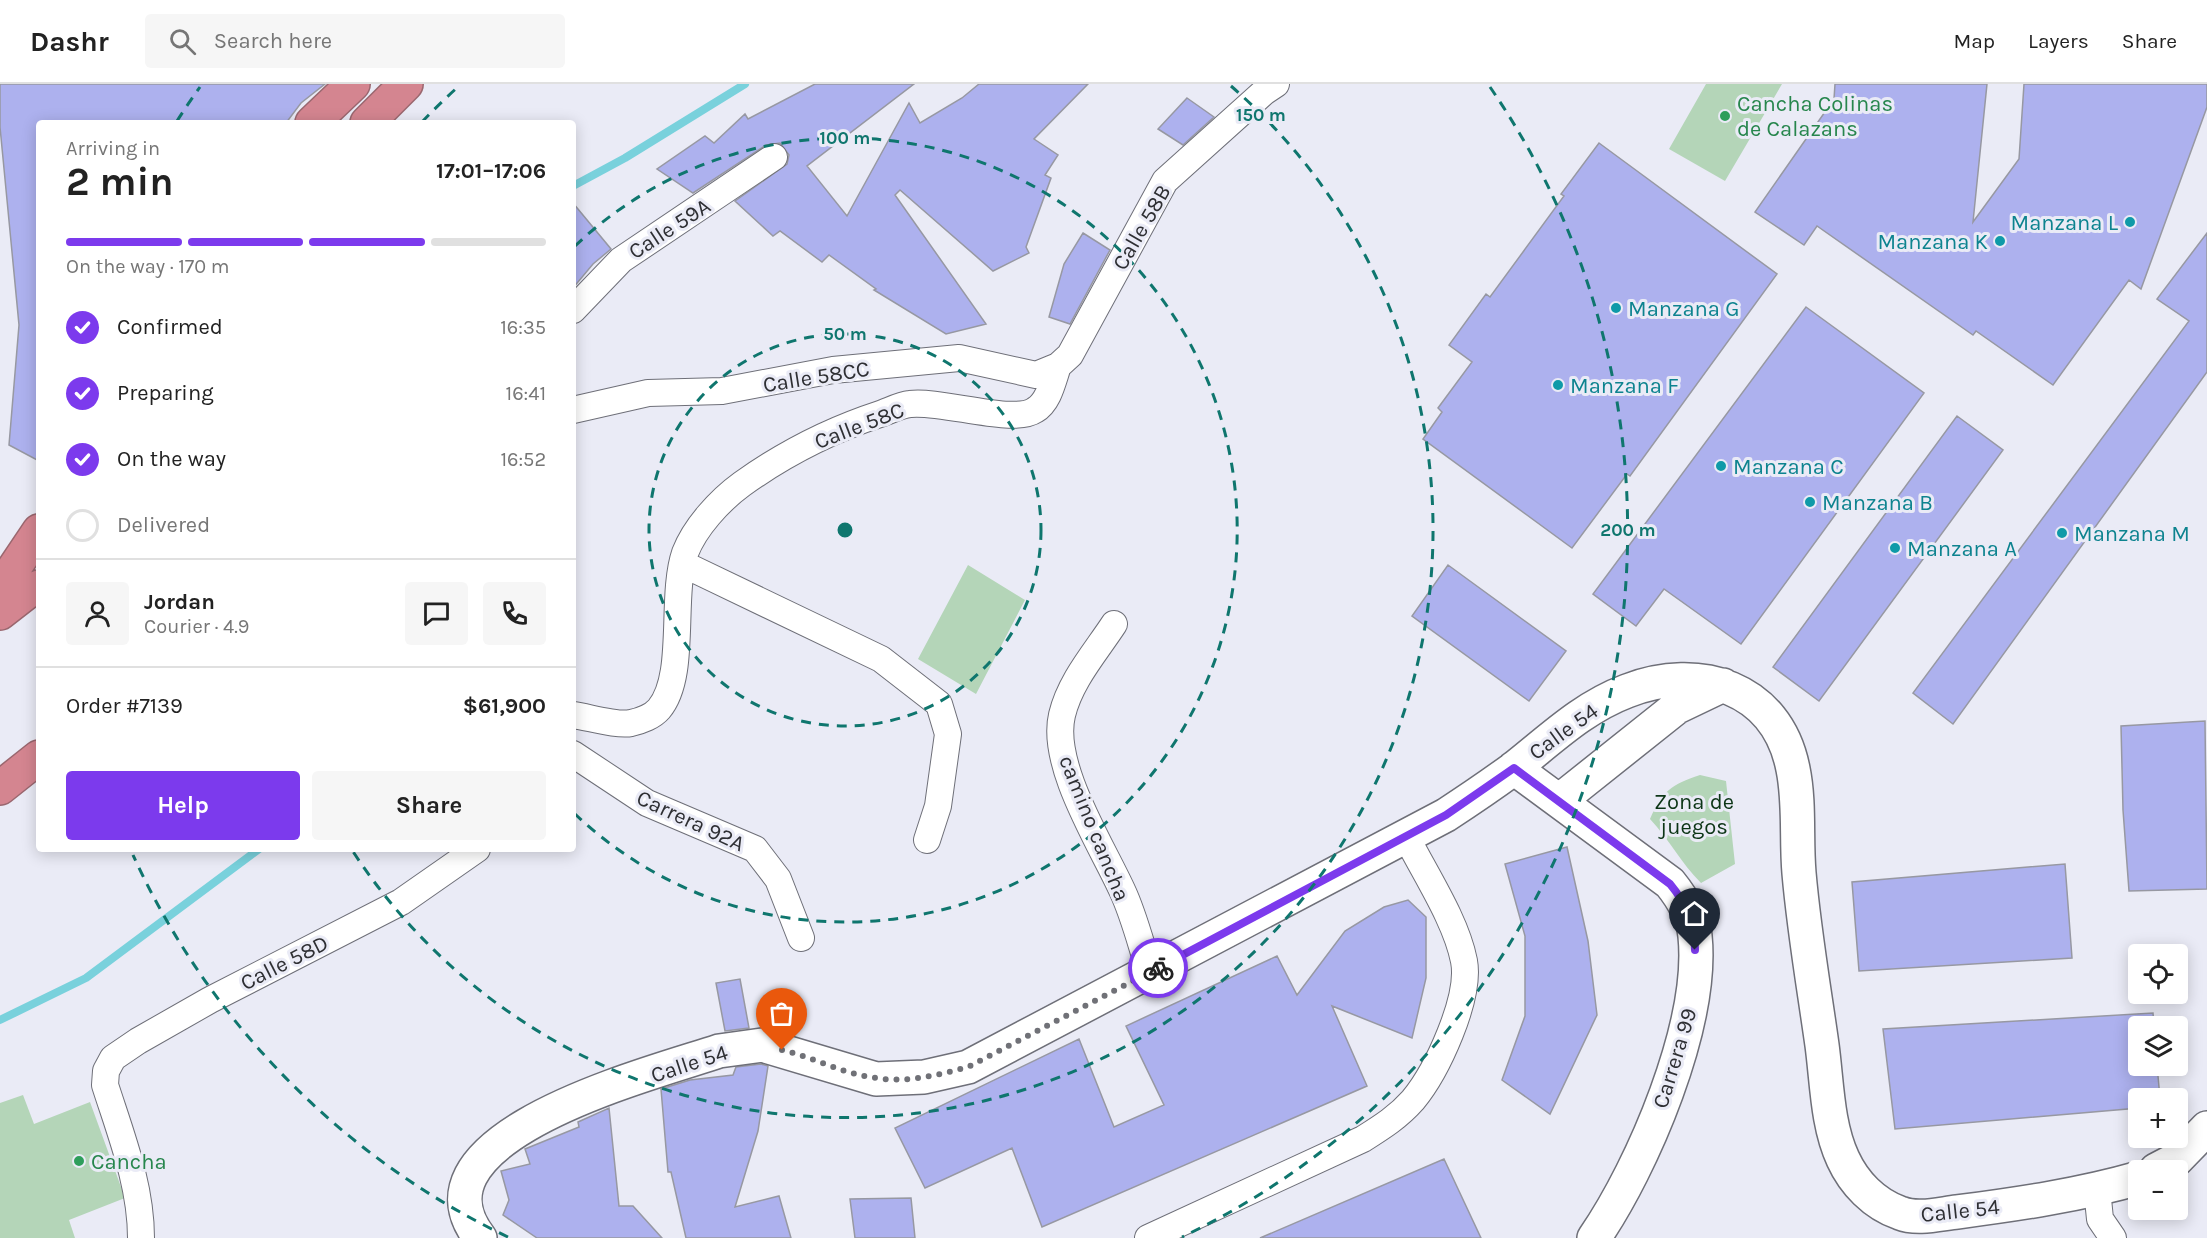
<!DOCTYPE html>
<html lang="en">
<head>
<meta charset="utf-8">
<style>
  :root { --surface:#fff; --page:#f6f6f6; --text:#222; --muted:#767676; --line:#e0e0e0; --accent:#7c3aed }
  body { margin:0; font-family:Karla,sans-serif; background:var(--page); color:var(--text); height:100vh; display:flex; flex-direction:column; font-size:22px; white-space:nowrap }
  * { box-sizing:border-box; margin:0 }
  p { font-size:20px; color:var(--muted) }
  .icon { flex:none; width:33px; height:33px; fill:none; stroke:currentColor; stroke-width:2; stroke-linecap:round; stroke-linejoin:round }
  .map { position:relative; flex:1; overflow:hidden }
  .sheet { position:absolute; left:36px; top:36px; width:540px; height:732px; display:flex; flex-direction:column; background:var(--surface); border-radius:6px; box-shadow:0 3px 15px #0003 }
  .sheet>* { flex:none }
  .controls { position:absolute; left:2128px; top:860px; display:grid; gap:12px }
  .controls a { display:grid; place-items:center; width:60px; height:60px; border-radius:6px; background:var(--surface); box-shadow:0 3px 15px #0003; font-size:30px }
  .pin { position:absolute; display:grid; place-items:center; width:51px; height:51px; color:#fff; margin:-62px -26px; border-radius:50% 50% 50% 0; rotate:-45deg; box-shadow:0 0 6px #0007 }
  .pin .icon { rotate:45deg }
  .courier { position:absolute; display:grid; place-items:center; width:60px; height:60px; margin:-30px; border:4px solid #7c3aed; border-radius:50%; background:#fff; color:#222; box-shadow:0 2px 8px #0007 }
  .headline em { font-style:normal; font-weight:700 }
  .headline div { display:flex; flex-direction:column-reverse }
  .headline { display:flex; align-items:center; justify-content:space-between; height:102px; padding:0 30px }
  h1 { font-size:39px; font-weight:700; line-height:45px }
  .bar { display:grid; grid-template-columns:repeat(4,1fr); gap:9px 6px; align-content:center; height:72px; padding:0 30px }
  .bar i { height:8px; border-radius:4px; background:var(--line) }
  .bar .current { background:var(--accent) }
  .bar p { grid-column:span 4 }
  .line { display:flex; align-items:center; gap:15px; padding:0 30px; border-top:2px solid var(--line) }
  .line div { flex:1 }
  .round { display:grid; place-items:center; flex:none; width:63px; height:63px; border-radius:6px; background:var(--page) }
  ol { padding:0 30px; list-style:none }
  li { display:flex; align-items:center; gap:18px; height:66px }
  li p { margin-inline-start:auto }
  li .icon { padding:6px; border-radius:50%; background:var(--accent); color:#fff; stroke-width:4 }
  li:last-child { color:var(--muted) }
  li i { width:33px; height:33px; border:3px solid var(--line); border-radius:50% }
  .cta { display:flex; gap:12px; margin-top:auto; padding:12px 30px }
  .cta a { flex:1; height:69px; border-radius:6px; background:var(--accent); color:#fff; font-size:24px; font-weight:700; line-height:69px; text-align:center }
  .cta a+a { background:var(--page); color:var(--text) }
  header { display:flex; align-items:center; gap:36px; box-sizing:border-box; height:84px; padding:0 30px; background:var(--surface); border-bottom:2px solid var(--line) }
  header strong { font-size:28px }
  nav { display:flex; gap:33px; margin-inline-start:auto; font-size:21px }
  .search { width:420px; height:54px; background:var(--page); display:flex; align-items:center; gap:15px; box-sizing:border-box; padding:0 21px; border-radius:6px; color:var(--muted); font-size:22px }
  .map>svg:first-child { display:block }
  .green { fill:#b4d5b8 }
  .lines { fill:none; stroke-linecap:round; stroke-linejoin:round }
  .stream { stroke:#79d1dc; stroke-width:8 }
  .building { fill:#adb1ee; stroke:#9798a2; stroke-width:1.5 }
  .street-casing { stroke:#6e6f78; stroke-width:28 }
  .secondary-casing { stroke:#6e6f78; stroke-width:36 }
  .highway-casing { stroke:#9a676f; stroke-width:36 }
  .street { stroke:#fff; stroke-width:26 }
  .secondary { stroke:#fff; stroke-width:33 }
  .highway { stroke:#d48590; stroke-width:33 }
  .done { stroke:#707177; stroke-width:6; stroke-dasharray:0 10.8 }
  .route { stroke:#7c3aed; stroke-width:8 }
  .ring { fill:none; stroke:#0f766e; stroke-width:3; stroke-dasharray:10 8 }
  .leisure-dot { fill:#2e9e5b; stroke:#eaebf6; stroke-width:2 }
  .culture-dot { fill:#0f9aa8; stroke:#eaebf6; stroke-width:2 }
  .labels { text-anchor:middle; stroke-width:6; stroke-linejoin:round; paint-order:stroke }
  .leisure-label { font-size:22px; fill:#27864d; stroke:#eaebf6; text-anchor:start }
  .culture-label { font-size:22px; fill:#0d838f; stroke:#eaebf6; text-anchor:start }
  .street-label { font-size:22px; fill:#2e2f33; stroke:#eaebf6 }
  .park-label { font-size:22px; fill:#0c3516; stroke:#eaebf6 }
  .centre { fill:#0f766e; stroke:#eaebf6; stroke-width:3 }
  .ring-label { font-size:18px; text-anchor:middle; font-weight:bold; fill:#0f766e; stroke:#eaebf6; stroke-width:6; stroke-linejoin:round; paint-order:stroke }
</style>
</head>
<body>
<header>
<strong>Dashr</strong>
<div class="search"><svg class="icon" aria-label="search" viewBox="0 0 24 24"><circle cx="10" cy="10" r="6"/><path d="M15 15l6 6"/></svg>Search here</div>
<nav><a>Map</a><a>Layers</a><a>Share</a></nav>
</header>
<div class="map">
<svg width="2207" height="1154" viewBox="0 0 2207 1154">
  <rect width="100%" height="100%" fill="#eaebf6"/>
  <!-- green -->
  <path class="green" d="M 1706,0 L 1782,0 L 1725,97 L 1669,65 Z
    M 968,481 L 1025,516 L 976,610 L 918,575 Z
    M 1700,691 L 1726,697 L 1735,780 L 1701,799 C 1681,779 1669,755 1650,735 C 1663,706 1671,701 1700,691 Z
    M 23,1011 L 34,1040 L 90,1018 L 125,1114 L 69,1136 L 75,1154 L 0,1154 L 0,1019 Z"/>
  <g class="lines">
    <!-- stream -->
    <path class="stream" d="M 573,102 L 625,74 L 745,0
      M 0,936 L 86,894 L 259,765"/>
  </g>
  <!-- building -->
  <path class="building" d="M 0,0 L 325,0 L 301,19 L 286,39 L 39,39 L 39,377 L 9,361 L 19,241 L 0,43 Z
    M 815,0 L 914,0 L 807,82 L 847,132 L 909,19 L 920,39 L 962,14 L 979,0 L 1088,0 L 1034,55 L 1058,71 L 1045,91 L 1051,94 L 1026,163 L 1029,169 L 993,187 L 900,106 L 895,111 L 986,240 L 946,250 L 874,206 L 876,205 L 829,171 L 822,178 L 780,147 L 773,152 L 735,117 L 787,80 L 789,71 L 780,59 L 766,61 L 693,109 L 657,85 L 705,52 L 714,59 L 745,30 L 748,35 Z
    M 1835,0 L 1987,0 L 1973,138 L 2019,75 L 2024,0 L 2207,0 L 2207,23 L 2141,205 L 2129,196 L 2053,301 L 1976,247 L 1973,251 L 1817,142 L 1804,161 L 1755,128 L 1834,15 Z
    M 1187,14 L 1214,33 L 1183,61 L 1158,45 Z
    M 1599,59 L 1777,190 L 1630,392 L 1627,390 L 1572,464 L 1423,355 L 1442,328 L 1438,324 L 1472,278 L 1449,261 L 1486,210 L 1490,213 L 1564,112 L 1561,110 Z
    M 573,119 L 611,165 L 593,180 L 573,204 Z
    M 1083,149 L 1110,166 L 1070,240 L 1049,233 L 1064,180 Z
    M 2207,149 L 2207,288 L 1953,640 L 1913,609 L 2189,237 L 2157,215 Z
    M 1806,223 L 1924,309 L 1741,560 L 1664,505 L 1636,542 L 1593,510 Z
    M 1957,332 L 2003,366 L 1819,617 L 1773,583 Z
    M 1448,481 L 1566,567 L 1529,617 L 1412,532 Z
    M 2205,637 L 2207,805 L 2129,807 L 2123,726 L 2121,642 Z
    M 1567,763 L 1588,857 L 1597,931 L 1550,1030 L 1502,996 L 1525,932 L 1525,852 L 1505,780 Z
    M 2065,780 L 2072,874 L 1859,887 L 1852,798 Z
    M 1408,816 L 1426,833 L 1426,894 L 1412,954 L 1332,922 L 1367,1002 L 1042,1143 L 1012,1064 L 925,1104 L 895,1044 L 1079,955 L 1114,1043 L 1164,1021 L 1126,942 L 1277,872 L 1297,911 L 1345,847 L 1384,823 Z
    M 740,895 L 749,944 L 725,947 L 716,899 Z
    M 2153,929 L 2154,942 L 2139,942 L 2139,981 L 2157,981 L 2160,1014 L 2139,1014 L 2139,1024 L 1895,1045 L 1883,945 Z
    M 761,980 L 768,982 L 758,1047 L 735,1123 L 779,1112 L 791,1154 L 686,1154 L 671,1088 L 668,1088 L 661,1005 L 690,996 L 733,991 L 736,983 Z
    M 609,1024 L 619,1122 L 633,1122 L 662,1154 L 537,1154 L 503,1131 L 509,1116 L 501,1087 L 530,1080 L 525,1065 L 579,1043 L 578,1038 Z
    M 1444,1075 L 1481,1154 L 1260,1154 Z
    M 911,1114 L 915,1154 L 855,1154 L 850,1115 Z"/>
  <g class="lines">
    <defs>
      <path id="street" d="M 573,226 L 621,176 L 774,73
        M 573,326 L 648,309 L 722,307 L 833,286 L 959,274 L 1036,291 L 1058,282 L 1070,271 L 1165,97 L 1264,8 L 1276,0
        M 683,480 L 881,575 L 939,620 L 948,650 L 938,722 L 927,756
        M 1114,540 C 1095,569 1070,597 1062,631 C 1050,681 1101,760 1122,806 C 1134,831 1141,861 1150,888
        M 573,631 C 588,633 618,642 631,639 C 641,637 653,632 659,625 C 687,592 670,513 685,469 C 695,443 720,416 742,400 C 784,370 831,346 880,330 C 889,327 900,321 910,320 C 942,316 1013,341 1035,326 C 1049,318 1053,296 1058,282
        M 573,670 L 647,719 L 755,765 L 778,795 L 801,854
        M 2097,1105 L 2100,1135 L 2113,1154
        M 141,1154 C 141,1101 121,1051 105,1001 L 106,987 L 113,974 L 138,957 L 210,916 L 401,818 L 477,765
        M 1148,1154 L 1363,1055 C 1382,1043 1398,1033 1413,1016 C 1437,987 1471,914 1464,877 C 1456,836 1425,790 1406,752"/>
      <path id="secondary" d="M 1514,684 L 1670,799 C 1683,815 1693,832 1695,852 C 1704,940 1643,1083 1594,1154
        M 1559,717 L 1677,623 L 1723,601
        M 2156,1086 L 2177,1075 L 2207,1044
        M 480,1154 C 400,1052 658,988 719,967 L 762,961 L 876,995 L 924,993 L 968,983 L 1446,731 C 1469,716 1491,701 1513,685 C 1550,656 1582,624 1627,607 C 1699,579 1777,603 1793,685 C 1800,719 1796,755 1799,789 C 1804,847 1814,904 1822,961 C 1827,998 1827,1041 1843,1075 C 1854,1099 1874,1120 1900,1129 C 1917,1136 1939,1130 1957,1128 C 2018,1120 2080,1111 2139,1094"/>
      <path id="highway" d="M 312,39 L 353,0
        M 367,39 L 406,0
        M 0,505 L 39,447
        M 0,529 L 27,508 L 39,503
        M 0,704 L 39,673"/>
    </defs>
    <!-- street casing -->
    <use href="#street" class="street-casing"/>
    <!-- secondary casing -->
    <use href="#secondary" class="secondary-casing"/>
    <!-- highway casing -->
    <use href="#highway" class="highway-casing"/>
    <!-- street -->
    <use href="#street" class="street"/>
    <!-- secondary -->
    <use href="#secondary" class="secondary"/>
    <!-- highway -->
    <use href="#highway" class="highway"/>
  </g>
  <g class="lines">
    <!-- done -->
    <path class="done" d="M 782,966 C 813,973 843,990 876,994 C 907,999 938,991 968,983 L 1158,884"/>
    <!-- route -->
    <path class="route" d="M 1158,884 L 1446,731 L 1514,684 L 1670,800 C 1686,819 1695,840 1695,866"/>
  </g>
  <!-- distance rings -->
  <g class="ring">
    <circle cx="845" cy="446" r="196"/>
    <path d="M575 162A392 392 0 1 1 575 730"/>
    <path d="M422 38A588 588 0 0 1 459 2M1231 2A588 588 0 1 1 352 766"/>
    <path d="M508 1153A783 783 0 0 1 133 771M177 37A783 783 0 0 1 200 3M1490 3A783 783 0 0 1 1182 1153"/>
  </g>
  <!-- markers -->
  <g class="leisure-dot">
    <circle cx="1725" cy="32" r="6"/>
    <circle cx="79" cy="1077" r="6"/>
  </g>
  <g class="culture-dot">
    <circle cx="2130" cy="138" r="6"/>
    <circle cx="2000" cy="157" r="6"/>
    <circle cx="1616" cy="224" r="6"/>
    <circle cx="1558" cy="301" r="6"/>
    <circle cx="1721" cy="382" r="6"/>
    <circle cx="1810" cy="418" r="6"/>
    <circle cx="2062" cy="449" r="6"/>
    <circle cx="1895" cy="464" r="6"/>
  </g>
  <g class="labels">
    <!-- leisure labels -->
    <g class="leisure-label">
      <text x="1737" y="27">Cancha Colinas<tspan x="1737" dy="25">de Calazans</tspan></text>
      <text x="91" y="1085">Cancha</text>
    </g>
    <!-- culture labels -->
    <g class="culture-label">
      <text x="2118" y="146" text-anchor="end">Manzana L</text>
      <text x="1988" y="165" text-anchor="end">Manzana K</text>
      <text x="1628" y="232">Manzana G</text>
      <text x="1570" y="309">Manzana F</text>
      <text x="1733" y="390">Manzana C</text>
      <text x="1822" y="426">Manzana B</text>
      <text x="2074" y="457">Manzana M</text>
      <text x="1907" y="472">Manzana A</text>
    </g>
    <!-- street labels -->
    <g class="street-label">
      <text transform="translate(1141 143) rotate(-60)" y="8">Calle 58B</text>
      <text transform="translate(669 144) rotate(-33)" y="8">Calle 59A</text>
      <text transform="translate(816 292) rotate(-9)" y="8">Calle 58CC</text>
      <text transform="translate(859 341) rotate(-21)" y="8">Calle 58C</text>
      <text transform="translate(1563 647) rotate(-36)" y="8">Calle 54</text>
      <text transform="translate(691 736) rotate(25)" y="8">Carrera 92A</text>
      <text transform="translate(1095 744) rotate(68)" y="8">camino cancha</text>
      <text transform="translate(284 878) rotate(-27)" y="8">Calle 58D</text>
      <text transform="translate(1674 974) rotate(-73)" y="8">Carrera 99</text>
      <text transform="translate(689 979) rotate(-18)" y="8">Calle 54</text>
      <text transform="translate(1960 1126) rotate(-6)" y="8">Calle 54</text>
    </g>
    <!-- park labels -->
    <g class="park-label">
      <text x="1694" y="725">Zona de<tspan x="1694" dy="25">juegos</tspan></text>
    </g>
  </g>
  <circle cx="845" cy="446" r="9" class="centre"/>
  <g class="ring-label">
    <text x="1261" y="37">150 m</text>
    <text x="845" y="60">100 m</text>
    <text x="845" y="256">50 m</text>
    <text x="1628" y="452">200 m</text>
  </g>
</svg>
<div class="controls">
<a><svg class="icon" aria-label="locate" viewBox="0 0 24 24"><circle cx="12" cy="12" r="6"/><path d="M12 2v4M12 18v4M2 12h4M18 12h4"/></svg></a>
<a><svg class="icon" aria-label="layers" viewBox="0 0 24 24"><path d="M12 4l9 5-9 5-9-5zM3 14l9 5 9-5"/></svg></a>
<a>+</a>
<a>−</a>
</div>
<div class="pin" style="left:782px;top:966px;background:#ea580c"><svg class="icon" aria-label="bag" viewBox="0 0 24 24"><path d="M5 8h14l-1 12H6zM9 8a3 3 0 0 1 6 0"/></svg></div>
<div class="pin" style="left:1695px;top:866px;background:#1f2937"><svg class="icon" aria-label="home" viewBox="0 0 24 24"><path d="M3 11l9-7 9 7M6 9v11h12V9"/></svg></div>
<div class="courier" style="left:1158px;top:884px"><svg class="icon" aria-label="bike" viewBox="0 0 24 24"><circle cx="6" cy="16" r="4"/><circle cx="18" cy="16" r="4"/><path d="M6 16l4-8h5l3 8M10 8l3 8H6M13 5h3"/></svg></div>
<section class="sheet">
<div class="headline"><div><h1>2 min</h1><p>Arriving in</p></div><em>17:01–17:06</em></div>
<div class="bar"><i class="current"></i><i class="current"></i><i class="current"></i><i></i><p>On the way · 170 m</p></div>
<ol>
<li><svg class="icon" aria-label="check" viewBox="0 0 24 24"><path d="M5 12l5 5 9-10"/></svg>Confirmed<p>16:35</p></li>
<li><svg class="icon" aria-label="check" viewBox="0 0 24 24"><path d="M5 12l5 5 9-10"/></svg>Preparing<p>16:41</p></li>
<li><svg class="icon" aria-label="check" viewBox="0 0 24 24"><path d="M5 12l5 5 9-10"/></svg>On the way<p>16:52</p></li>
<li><i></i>Delivered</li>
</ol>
<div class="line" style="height:108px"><a class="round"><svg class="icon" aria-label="person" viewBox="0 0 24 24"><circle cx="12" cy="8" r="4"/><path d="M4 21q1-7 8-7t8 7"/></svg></a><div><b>Jordan</b><p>Courier · 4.9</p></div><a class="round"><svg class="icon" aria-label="chat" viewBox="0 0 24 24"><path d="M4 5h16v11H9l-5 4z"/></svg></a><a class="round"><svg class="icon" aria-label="phone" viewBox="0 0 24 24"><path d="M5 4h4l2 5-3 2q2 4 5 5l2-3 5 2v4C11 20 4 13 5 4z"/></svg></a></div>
<div class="line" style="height:78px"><div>Order #7139</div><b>$61,900</b></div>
<div class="cta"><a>Help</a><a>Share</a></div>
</section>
</div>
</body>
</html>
